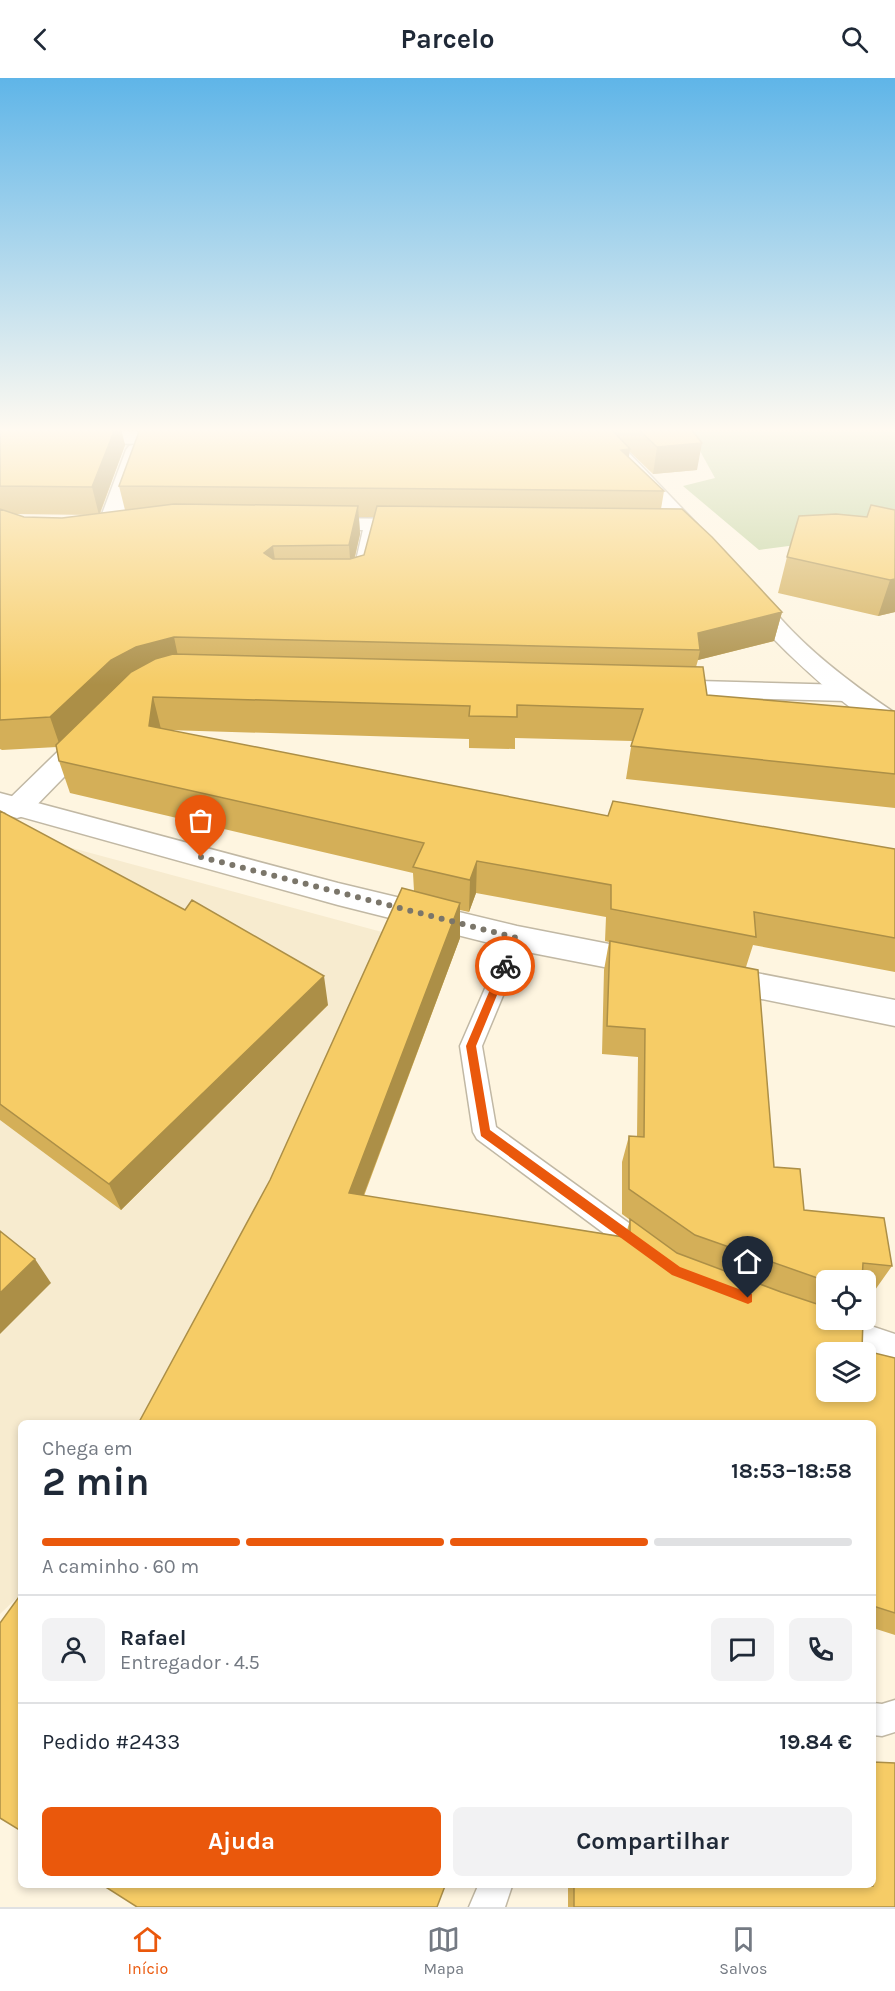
<!DOCTYPE html>
<html lang="pt">
<head>
<meta charset="utf-8">
<style>
  :root { --surface:#fff; --page:#f2f2f3; --text:#1f2937; --muted:#747a83; --line:#e0e1e3; --accent:#ea580c }
  body { margin:0; font-family:Karla,sans-serif; background:var(--page); color:var(--text); height:100vh; display:flex; flex-direction:column; font-size:22px; white-space:nowrap }
  * { box-sizing:border-box; margin:0 }
  p { font-size:20px; color:var(--muted) }
  .icon { flex:none; width:33px; height:33px; fill:none; stroke:currentColor; stroke-width:2; stroke-linecap:round; stroke-linejoin:round }
  .map { position:relative; flex:1; overflow:hidden }
  .details { position:absolute; left:18px; top:1342px; width:858px; height:468px; display:flex; flex-direction:column; background:var(--surface); border-radius:9px; box-shadow:0 3px 9px #0003 }
  .details>* { flex:none }
  .tools { position:absolute; left:816px; top:1192px; display:grid; gap:12px }
  .tools a { display:grid; place-items:center; width:60px; height:60px; border-radius:9px; background:var(--surface); box-shadow:0 3px 9px #0003; font-size:30px }
  .pin { position:absolute; display:grid; place-items:center; width:51px; height:51px; color:#fff; margin:-62px -26px; border-radius:50% 50% 50% 0; rotate:-45deg; box-shadow:0 0 6px #0007 }
  .pin .icon { rotate:45deg }
  .courier { position:absolute; display:grid; place-items:center; width:60px; height:60px; margin:-30px; border:4px solid #ea580c; border-radius:50%; background:#fff; color:#222; box-shadow:0 2px 8px #0007 }
  .head em { font-style:normal; font-weight:700 }
  .head div { display:flex; flex-direction:column-reverse }
  .head { display:flex; align-items:center; justify-content:space-between; height:102px; padding:0 24px }
  h1 { font-size:39px; font-weight:700; line-height:45px }
  .bar { display:grid; grid-template-columns:repeat(4,1fr); gap:9px 6px; align-content:center; height:72px; padding:0 24px }
  .bar i { height:8px; border-radius:4px; background:var(--line) }
  .bar .current { background:var(--accent) }
  .bar p { grid-column:span 4 }
  .line { display:flex; align-items:center; gap:15px; padding:0 24px; border-top:2px solid var(--line) }
  .line div { flex:1 }
  .round { display:grid; place-items:center; flex:none; width:63px; height:63px; border-radius:9px; background:var(--page) }
  .primary-button { display:flex; gap:12px; margin-top:auto; padding:12px 24px }
  .primary-button a { flex:1; height:69px; border-radius:9px; background:var(--accent); color:#fff; font-size:24px; font-weight:700; line-height:69px; text-align:center }
  .primary-button a+a { background:var(--page); color:var(--text) }
  header { display:flex; justify-content:space-between; align-items:center; height:78px; padding:0 24px; background:var(--surface); font-size:27px; font-weight:700 }
  .menu { display:flex; justify-content:space-around; align-items:center; height:84px; border-top:2px solid var(--line); background:var(--surface); font-size:16px; color:var(--muted) }
  .menu a { display:grid; justify-items:center; gap:3px }
  .menu .current { color:var(--accent) }
  .map>svg:first-child { display:block }
  .built { fill:#f7ebcf }
  .green { fill:#bccf96 }
  .lines { fill:none; stroke-linecap:round; stroke-linejoin:round }
  .service-casing { stroke:#c1b8a4; stroke-width:3 }
  .minor-casing { stroke:#c1b8a4; stroke-width:3 }
  .tertiary-casing { stroke:#c1b8a4; stroke-width:3 }
  .secondary-casing { stroke:#c1b8a4; stroke-width:3 }
  .service { fill:#fff; fill-rule:evenodd }
  .minor { fill:#fff; fill-rule:evenodd }
  .tertiary { fill:#fff; fill-rule:evenodd }
  .secondary { fill:#fff; fill-rule:evenodd }
  .wall { fill:#d4af58; fill-rule:evenodd }
  .shaded-wall { fill:#ac8f47 }
  .building { fill:#f6cc66; stroke:#ac8f47; stroke-width:1.5; fill-rule:evenodd }
  .route { fill:#ea580c }
  .done { stroke:#7b766a; stroke-width:6; stroke-dasharray:0 10.8 }
</style>
</head>
<body>
<header><svg class="icon" aria-label="back" viewBox="0 0 24 24"><path d="M15 5l-7 7 7 7"/></svg>Parcelo<svg class="icon" aria-label="search" viewBox="0 0 24 24"><circle cx="10" cy="10" r="6"/><path d="M15 15l6 6"/></svg></header>
<div class="map">
<svg width="895" height="1829" viewBox="0 0 895 1829">
  <rect width="100%" height="100%" fill="#fef5e0"/>
  <!-- built -->
  <path class="built" d="M 61,767 L 393,857 L 264,1127 L 145,1345 L 21,1346 L 21,1516 L 0,1536 L 0,806 Z"/>
  <!-- green -->
  <path class="green" d="M 698,351 L 895,351 L 895,454 L 759,472 L 683,408 L 715,400 L 689,353 Z"/>
  <g class="lines">
    <defs>
      <path id="service" d="M 371,443 L 378,447 L 369,487 L 362,491 L 355,487 L 364,447 Z
        M 517,852 L 524,855 L 527,860 L 482,968 L 496,1049 L 658,1166 L 662,1174 L 658,1182 L 649,1186 L 640,1182 L 477,1061 L 473,1054 L 460,968 L 507,860 L 510,855 Z
        M 826,1241 L 853,1242 L 895,1256 L 895,1282 L 827,1258 L 823,1249 Z
        M 895,1622 L 895,1654 L 882,1658 L 873,1657 L 873,1625 L 882,1626 Z
        M 478,1808 L 512,1808 L 505,1829 L 469,1829 Z"/>
      <path id="minor" d="M 0,353 L 181,354 L 188,356 L 191,360 L 188,364 L 181,366 L 0,365 Z
        M 136,366 L 143,368 L 146,372 L 121,444 L 118,449 L 110,450 L 102,449 L 99,444 L 126,372 L 129,368 Z
        M 661,602 L 848,607 L 857,609 L 861,615 L 857,621 L 848,623 L 661,618 L 652,615 L 648,610 L 652,605 Z
        M 92,647 L 101,649 L 105,655 L 101,661 L 27,737 L 17,740 L 7,737 L 3,730 L 7,723 L 83,649 Z"/>
      <path id="tertiary" d="M 585,351 L 606,351 L 697,446 L 700,451 L 697,456 L 689,458 L 681,456 Z"/>
      <path id="secondary" d="M 314,440 L 415,441 L 423,442 L 426,447 L 423,452 L 415,453 L 306,451 L 303,446 L 306,441 Z
        M 748,511 C 762,515 772,530 781,541 C 813,577 856,609 895,635 L 895,655 C 856,645 760,552 736,518 L 740,513 Z
        M 0,715 L 338,805 L 517,848 L 650,874 L 661,877 L 666,886 L 661,895 L 650,898 L 517,872 L 338,827 L 0,733 Z
        M 715,887 L 895,922 L 895,948 L 703,909 L 699,900 L 703,891 Z"/>
    </defs>
    <!-- service casing -->
    <use href="#service" class="service-casing"/>
    <!-- minor casing -->
    <use href="#minor" class="minor-casing"/>
    <!-- tertiary casing -->
    <use href="#tertiary" class="tertiary-casing"/>
    <!-- secondary casing -->
    <use href="#secondary" class="secondary-casing"/>
    <!-- service -->
    <use href="#service" class="service"/>
    <!-- minor -->
    <use href="#minor" class="minor"/>
    <!-- tertiary -->
    <use href="#tertiary" class="tertiary"/>
    <!-- secondary -->
    <use href="#secondary" class="secondary"/>
  </g>
  <!-- wall -->
  <path class="wall" d="M 0,351 L 131,351 L 121,352 L 125,367 L 100,436 L 125,432 L 119,408 L 140,351 L 691,351 L 697,392 L 653,396 L 629,373 L 629,380 L 664,413 L 661,431 L 782,534 L 774,563 L 698,582 L 696,589 L 707,617 L 895,633 L 895,730 L 626,701 L 632,663 L 515,660 L 515,671 L 469,670 L 469,661 L 167,652 L 608,738 L 895,771 L 895,894 L 753,867 L 746,889 L 774,1089 L 804,1132 L 892,1188 L 875,1212 L 866,1211 L 866,1203 L 826,1203 L 826,1242 L 862,1272 L 895,1280 L 895,1557 L 873,1550 L 873,1346 L 270,1102 L 414,813 L 413,795 L 70,715 L 59,683 L 57,669 L 2,672 L 0,671 ZM 14,436 L 92,437 L 62,440 L 24,439 ZM 359,439 L 374,439 L 364,477 L 355,479 L 360,456 ZM 476,815 L 606,839 L 605,863 L 609,864 L 604,892 L 602,976 L 638,979 L 637,1058 L 629,1058 L 622,1084 L 622,1136 L 630,1142 L 625,1159 L 364,1118 L 460,860 L 460,832 L 469,834 Z
    M 895,432 L 895,534 L 878,538 L 778,515 L 787,479 L 867,439 Z
    M 0,733 L 328,927 L 121,1132 L 0,1042 Z
    M 568,1808 L 873,1808 L 895,1829 L 568,1829 Z"/>
  <!-- shaded-wall -->
  <path class="shaded-wall" d="M 115,351 L 121,351 L 125,367 L 99,437 L 92,409 Z
    M 702,365 L 697,392 L 653,396 L 657,369 Z
    M 630,371 L 626,399 L 621,372 Z
    M 358,428 L 360,456 L 351,495 L 349,467 Z
    M 273,468 L 277,497 L 264,475 Z
    M 895,501 L 895,534 L 878,538 L 890,502 Z
    M 782,534 L 774,563 L 698,582 L 700,572 L 698,555 Z
    M 174,559 L 180,588 L 60,668 L 50,639 L 111,582 L 136,569 Z
    M 153,619 L 161,651 L 149,648 Z
    M 477,783 L 476,815 L 469,834 L 470,802 Z
    M 460,825 L 460,860 L 353,1145 L 349,1115 Z
    M 324,898 L 328,927 L 121,1132 L 109,1106 Z
    M 35,1181 L 51,1205 L 0,1256 L 0,1215 Z"/>
  <!-- building -->
  <path class="building" d="M 0,351 L 115,351 L 92,409 L 0,408 Z
    M 140,351 L 611,351 L 630,371 L 621,372 L 664,413 L 119,408 Z
    M 638,351 L 691,351 L 702,365 L 657,369 Z
    M 174,426 L 358,428 L 349,467 L 273,468 L 264,475 L 273,481 L 350,481 L 364,477 L 377,428 L 682,431 L 712,459 L 782,534 L 698,555 L 700,572 L 174,559 L 136,569 L 111,582 L 50,639 L 0,642 L 0,431 L 24,439 L 62,440 Z
    M 871,427 L 895,432 L 895,501 L 890,502 L 787,479 L 799,438 L 836,436 L 867,439 Z
    M 173,576 L 703,589 L 707,617 L 895,633 L 895,696 L 631,668 L 643,631 L 517,627 L 517,639 L 469,638 L 470,628 L 153,619 L 149,648 L 608,738 L 613,723 L 895,771 L 895,860 L 754,834 L 756,859 L 611,831 L 611,807 L 477,783 L 470,802 L 413,789 L 424,765 L 59,683 L 56,667 L 131,594 L 155,581 Z
    M 0,733 L 185,832 L 192,822 L 324,898 L 109,1106 L 0,1026 Z
    M 402,810 L 460,825 L 349,1115 L 630,1160 L 630,1141 L 677,1175 L 781,1214 L 826,1229 L 826,1242 L 863,1242 L 862,1272 L 895,1280 L 895,1535 L 873,1528 L 873,1346 L 138,1346 L 270,1102 ZM 826,1275 L 866,1275 L 866,1314 L 826,1314 Z
    M 610,863 L 758,892 L 774,1089 L 800,1091 L 804,1132 L 884,1140 L 892,1188 L 863,1185 L 862,1203 L 826,1203 L 695,1157 L 629,1111 L 629,1058 L 644,1059 L 645,951 L 607,948 Z
    M 0,1153 L 35,1181 L 0,1215 Z
    M 21,1516 L 21,1753 L 0,1740 L 0,1545 Z
    M 873,1684 L 895,1685 L 895,1829 L 574,1829 L 574,1808 L 873,1808 Z
    M 104,1808 L 445,1808 L 437,1829 L 137,1829 Z"/>
  <!-- sky -->
  <linearGradient id="sky" x2="0" y2="1"><stop stop-color="#5fb5e8"/><stop offset="0.58" stop-color="#fffaf1"/><stop offset="1" stop-color="#fffaf1" stop-opacity="0"/></linearGradient>
  <rect width="895" height="607" fill="url(#sky)"/>
  <!-- route -->
  <path class="route" d="M 505,884 L 509,888 L 476,968 L 490,1052 L 680,1189 L 752,1216 L 752,1224 L 748,1226 L 672,1197 L 481,1058 L 466,968 L 500,888 Z"/>
  <g class="lines">
    <!-- done -->
    <path class="done" d="M 201,779 L 517,860 L 505,888"/>
  </g>
</svg>
<div class="tools">
<a><svg class="icon" aria-label="locate" viewBox="0 0 24 24"><circle cx="12" cy="12" r="6"/><path d="M12 2v4M12 18v4M2 12h4M18 12h4"/></svg></a>
<a><svg class="icon" aria-label="layers" viewBox="0 0 24 24"><path d="M12 4l9 5-9 5-9-5zM3 14l9 5 9-5"/></svg></a>
</div>
<div class="pin" style="left:201px;top:779px;background:#ea580c"><svg class="icon" aria-label="bag" viewBox="0 0 24 24"><path d="M5 8h14l-1 12H6zM9 8a3 3 0 0 1 6 0"/></svg></div>
<div class="pin" style="left:748px;top:1220px;background:#1f2937"><svg class="icon" aria-label="home" viewBox="0 0 24 24"><path d="M3 11l9-7 9 7M6 9v11h12V9"/></svg></div>
<div class="courier" style="left:505px;top:888px"><svg class="icon" aria-label="bike" viewBox="0 0 24 24"><circle cx="6" cy="16" r="4"/><circle cx="18" cy="16" r="4"/><path d="M6 16l4-8h5l3 8M10 8l3 8H6M13 5h3"/></svg></div>
<section class="details">
<div class="head"><div><h1>2 min</h1><p>Chega em</p></div><em>18:53–18:58</em></div>
<div class="bar"><i class="current"></i><i class="current"></i><i class="current"></i><i></i><p>A caminho · 60 m</p></div>
<div class="line" style="height:108px"><a class="round"><svg class="icon" aria-label="person" viewBox="0 0 24 24"><circle cx="12" cy="8" r="4"/><path d="M4 21q1-7 8-7t8 7"/></svg></a><div><b>Rafael</b><p>Entregador · 4.5</p></div><a class="round"><svg class="icon" aria-label="chat" viewBox="0 0 24 24"><path d="M4 5h16v11H9l-5 4z"/></svg></a><a class="round"><svg class="icon" aria-label="phone" viewBox="0 0 24 24"><path d="M5 4h4l2 5-3 2q2 4 5 5l2-3 5 2v4C11 20 4 13 5 4z"/></svg></a></div>
<div class="line" style="height:78px"><div>Pedido #2433</div><b>19.84 €</b></div>
<div class="primary-button"><a>Ajuda</a><a>Compartilhar</a></div>
</section>
</div>
<nav class="menu">
<a class="current"><svg class="icon" aria-label="home" viewBox="0 0 24 24"><path d="M3 11l9-7 9 7M6 9v11h12V9"/></svg>Início</a>
<a><svg class="icon" aria-label="map" viewBox="0 0 24 24"><path d="M3 6l6-2 6 2 6-2v14l-6 2-6-2-6 2zM9 4v14M15 6v14"/></svg>Mapa</a>
<a><svg class="icon" aria-label="saved" viewBox="0 0 24 24"><path d="M7 4h10v16l-5-4-5 4z"/></svg>Salvos</a>
</nav>
</body>
</html>
